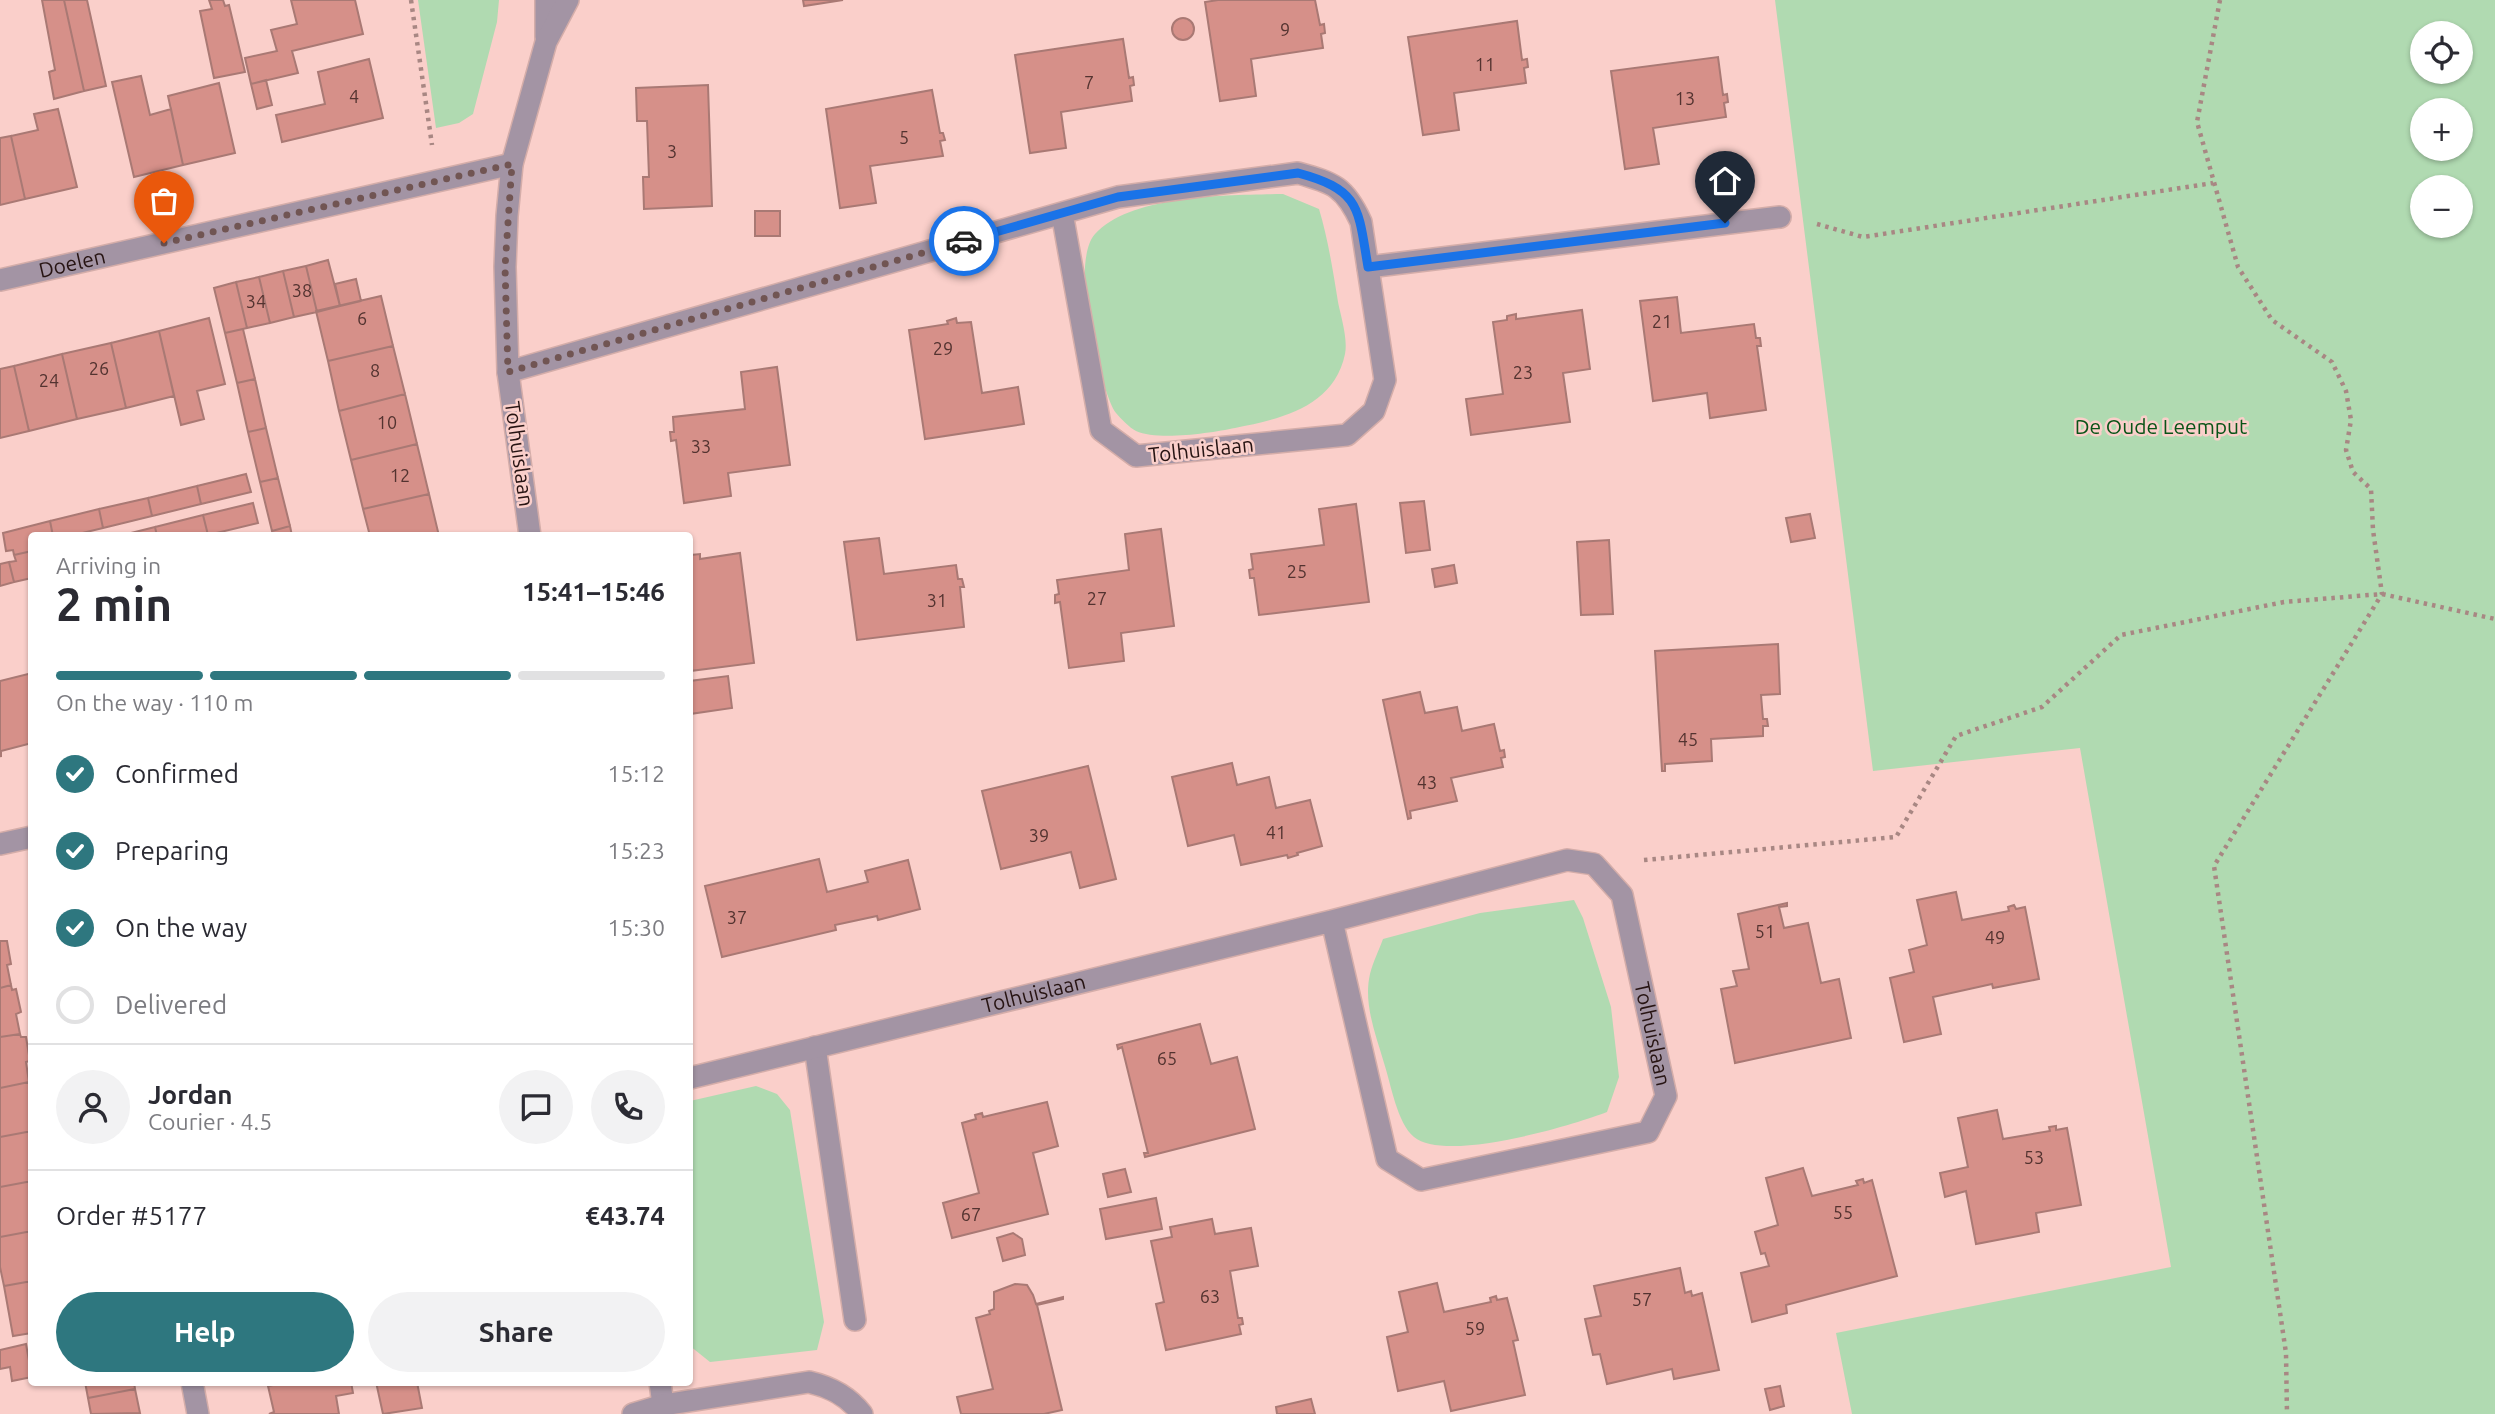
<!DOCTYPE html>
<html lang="en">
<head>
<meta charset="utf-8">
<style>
  :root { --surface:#fff; --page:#f2f2f3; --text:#2b2b33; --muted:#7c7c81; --line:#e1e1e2; --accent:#2e777f }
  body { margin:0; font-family:Ubuntu,sans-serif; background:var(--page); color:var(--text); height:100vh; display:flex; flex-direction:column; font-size:26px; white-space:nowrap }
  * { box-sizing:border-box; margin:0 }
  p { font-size:23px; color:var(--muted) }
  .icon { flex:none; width:38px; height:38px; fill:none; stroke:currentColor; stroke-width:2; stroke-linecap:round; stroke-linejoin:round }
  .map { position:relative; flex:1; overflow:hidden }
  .details { position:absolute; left:28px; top:532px; width:665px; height:854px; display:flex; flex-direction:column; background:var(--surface); border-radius:7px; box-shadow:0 2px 5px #0004 }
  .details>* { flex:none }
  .fabs { position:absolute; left:2410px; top:21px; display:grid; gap:14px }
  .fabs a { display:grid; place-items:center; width:63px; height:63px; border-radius:50%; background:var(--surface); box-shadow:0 2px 5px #0004; font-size:35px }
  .pin { position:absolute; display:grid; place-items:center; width:60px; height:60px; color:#fff; margin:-72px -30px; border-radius:50% 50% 50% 0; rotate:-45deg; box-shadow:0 0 7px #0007 }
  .pin .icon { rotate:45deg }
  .courier { position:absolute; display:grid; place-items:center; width:70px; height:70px; margin:-35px; border:5px solid #1a73e8; border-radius:50%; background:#fff; color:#222; box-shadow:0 2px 9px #0007 }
  .overview em { font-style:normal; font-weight:700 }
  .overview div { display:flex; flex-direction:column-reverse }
  .overview { display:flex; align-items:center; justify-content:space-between; height:119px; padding:0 28px }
  h1 { font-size:46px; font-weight:700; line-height:52px }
  .bar { display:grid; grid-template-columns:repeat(4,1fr); gap:10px 7px; align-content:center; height:84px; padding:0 28px }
  .bar i { height:9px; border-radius:5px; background:var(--line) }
  .bar .current { background:var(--accent) }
  .bar p { grid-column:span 4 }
  .line { display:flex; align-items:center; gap:18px; padding:0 28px; border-top:2px solid var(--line) }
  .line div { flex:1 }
  .round { display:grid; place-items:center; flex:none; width:74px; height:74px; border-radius:37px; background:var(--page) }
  ol { padding:0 28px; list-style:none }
  li { display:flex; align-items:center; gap:21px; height:77px }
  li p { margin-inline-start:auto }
  li .icon { padding:7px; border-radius:50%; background:var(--accent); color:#fff; stroke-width:4 }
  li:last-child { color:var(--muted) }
  li i { width:38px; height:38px; border:4px solid var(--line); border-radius:50% }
  .primary-button { display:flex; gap:14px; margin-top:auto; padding:14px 28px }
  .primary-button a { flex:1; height:80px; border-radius:42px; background:var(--accent); color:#fff; font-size:28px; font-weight:700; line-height:80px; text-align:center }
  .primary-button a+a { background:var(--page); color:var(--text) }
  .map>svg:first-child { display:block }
  .green { fill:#b0dab1; fill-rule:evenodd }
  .building { fill:#d69089; stroke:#a97974; stroke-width:2 }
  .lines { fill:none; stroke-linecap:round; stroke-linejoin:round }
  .minor-casing { stroke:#d4ada9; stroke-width:24 }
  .path { stroke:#a88783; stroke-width:4.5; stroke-dasharray:3.5 5; stroke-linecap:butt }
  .minor { stroke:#a394a4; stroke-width:21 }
  .done { stroke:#715553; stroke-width:7; stroke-dasharray:0 12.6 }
  .route { stroke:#1a73e8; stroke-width:9 }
  .labels { text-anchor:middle; stroke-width:5; stroke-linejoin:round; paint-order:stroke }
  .number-label { font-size:18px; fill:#533330 }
  .street-label { font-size:21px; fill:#271413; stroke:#facfca }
  .park-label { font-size:21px; fill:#085417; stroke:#facfca }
</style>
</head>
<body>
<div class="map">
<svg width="2495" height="1414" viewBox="0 0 2495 1414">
  <rect width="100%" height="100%" fill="#facfca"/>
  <!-- green -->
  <path class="green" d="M 418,0 L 499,0 L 497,22 L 473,114 L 459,123 L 436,128 Z
    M 1775,0 L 2495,0 L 2495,1414 L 1852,1414 L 1836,1333 L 2171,1267 L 2080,748 L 1873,771 ZM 2460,33 L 2460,72 L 2422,72 L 2422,33 ZM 2460,110 L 2460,149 L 2422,149 L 2422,110 ZM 2422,187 L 2460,187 L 2460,226 L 2422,226 Z
    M 1283,194 L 1319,209 C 1328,239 1333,271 1338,302 C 1341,317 1348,339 1345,354 C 1334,407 1281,419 1235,428 C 1211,433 1158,441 1136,431 C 1130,428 1120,418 1116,413 C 1102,394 1087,310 1085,285 C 1084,271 1085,245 1095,234 C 1131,194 1232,195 1283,194 Z
    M 1574,900 L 1583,918 L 1611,1007 L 1619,1077 L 1607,1112 C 1571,1126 1446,1163 1414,1137 C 1397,1123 1391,1084 1384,1063 C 1376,1035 1363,1004 1370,974 C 1373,962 1379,950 1383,939 L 1480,913 Z
    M 756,1086 L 777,1094 L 790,1110 L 824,1322 L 817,1350 L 710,1362 L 690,1346 L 690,1101 Z"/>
  <!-- building -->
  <path class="building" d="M 42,0 L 64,0 L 84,91 L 54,99 L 49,72 L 55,70 Z
    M 64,0 L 87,0 L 106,86 L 84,91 Z
    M 209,0 L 223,0 L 225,6 L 229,5 L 245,72 L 214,78 L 200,11 L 212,9 Z
    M 291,0 L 355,0 L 363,34 L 292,51 L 298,73 L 251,84 L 245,58 L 277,51 L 271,30 L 297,24 Z
    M 803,0 L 843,0 L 804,6 Z
    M 1218,0 L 1315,0 L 1320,25 L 1324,24 L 1325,33 L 1321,34 L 1323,48 L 1251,59 L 1256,96 L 1220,101 L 1205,2 Z
    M1172 29a11 11 0 1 1 22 0a11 11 0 1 1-22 0Z
    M 1517,21 L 1522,60 L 1527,59 L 1528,67 L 1524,68 L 1526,83 L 1454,93 L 1459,130 L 1423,135 L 1408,37 Z
    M 1123,39 L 1129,78 L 1133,77 L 1134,85 L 1130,86 L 1132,101 L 1061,112 L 1066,148 L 1030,153 L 1015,55 Z
    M 1718,57 L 1723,95 L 1727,94 L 1728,102 L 1724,103 L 1726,117 L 1653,128 L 1659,164 L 1625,169 L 1611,71 Z
    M 369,59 L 383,118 L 282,142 L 276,115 L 325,104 L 318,72 Z
    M 141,76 L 150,115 L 171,109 L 183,165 L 134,177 L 112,82 Z
    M 266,80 L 272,105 L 257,109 L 251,84 Z
    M 219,83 L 235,153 L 183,165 L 168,96 Z
    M 708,85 L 712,206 L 644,209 L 643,177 L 649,177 L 647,121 L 637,121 L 636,88 Z
    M 932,90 L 940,133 L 943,133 L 945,140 L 940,141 L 943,156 L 870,166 L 876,203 L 840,208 L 826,109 Z
    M 58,109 L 77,187 L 25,199 L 11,136 L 38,130 L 34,114 Z
    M 11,136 L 25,199 L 0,205 L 0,138 Z
    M 755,211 L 780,211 L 780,236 L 755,236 Z
    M 328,260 L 340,306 L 317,312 L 306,266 Z
    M 306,266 L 317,312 L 294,317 L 283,271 Z
    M 283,271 L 294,317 L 270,323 L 259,277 Z
    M 259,277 L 270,323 L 247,328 L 236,282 Z
    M 356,279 L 361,301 L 340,306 L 335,284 Z
    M 236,282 L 247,328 L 225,333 L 214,288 Z
    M 381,296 L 393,346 L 328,361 L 316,311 Z
    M 1677,297 L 1681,333 L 1754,324 L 1756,338 L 1760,338 L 1761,346 L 1757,346 L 1766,410 L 1710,418 L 1707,393 L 1653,401 L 1640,301 Z
    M 1582,310 L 1590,369 L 1563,373 L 1570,422 L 1471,435 L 1466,399 L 1503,394 L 1493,322 L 1507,320 L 1507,316 L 1516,314 L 1516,319 Z
    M 209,318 L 225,384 L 197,391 L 204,419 L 181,425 L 159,331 Z
    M 956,318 L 957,323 L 971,322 L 982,393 L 1018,387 L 1024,424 L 925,439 L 909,330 L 948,324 L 947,321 Z
    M 243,329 L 255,379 L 237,383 L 225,333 Z
    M 159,331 L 174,396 L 126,408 L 111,343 Z
    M 111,343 L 126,408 L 77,419 L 62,354 Z
    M 393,346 L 405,394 L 339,411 L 328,361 Z
    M 62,354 L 77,419 L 29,431 L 14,366 Z
    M 14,366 L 29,431 L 0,438 L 0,369 Z
    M 777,367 L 790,465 L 728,473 L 731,496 L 684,503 L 676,440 L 671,441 L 670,432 L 674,432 L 673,417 L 745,409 L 741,372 Z
    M 255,379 L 266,428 L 248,432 L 237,383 Z
    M 405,394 L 417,444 L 351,460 L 339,411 Z
    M 266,428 L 278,478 L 260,482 L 248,432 Z
    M 417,444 L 429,494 L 363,509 L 351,460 Z
    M 246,474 L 251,492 L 201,504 L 197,486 Z
    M 278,478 L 290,526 L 272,531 L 260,482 Z
    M 197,486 L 201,504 L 152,516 L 148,498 Z
    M 429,494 L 439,536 L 370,536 L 363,509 Z
    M 148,498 L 152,516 L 103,528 L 99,509 Z
    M 1424,501 L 1430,550 L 1406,553 L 1400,503 Z
    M 253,503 L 258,523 L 208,535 L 203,515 Z
    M 1356,504 L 1369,602 L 1259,615 L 1254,578 L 1250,578 L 1249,570 L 1253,569 L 1251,554 L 1324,545 L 1319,509 Z
    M 99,509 L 103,528 L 70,536 L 53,536 L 50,521 Z
    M 1810,514 L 1815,538 L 1791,542 L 1786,518 Z
    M 203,515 L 208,535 L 157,536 L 155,527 Z
    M 50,521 L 53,536 L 32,536 L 32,551 L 14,555 L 13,550 L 6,551 L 3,533 Z
    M 290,526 L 292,536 L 273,536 L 272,531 Z
    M 155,527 L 157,536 L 119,536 Z
    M 1161,529 L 1174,626 L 1121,633 L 1124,661 L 1069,668 L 1060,602 L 1055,603 L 1055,595 L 1059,594 L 1057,580 L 1129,570 L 1125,534 Z
    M 879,538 L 884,574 L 956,565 L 958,579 L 962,579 L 964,587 L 960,587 L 964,627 L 857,640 L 844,542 Z
    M 1609,540 L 1613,614 L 1581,615 L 1577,542 Z
    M 32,551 L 32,578 L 14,582 L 9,562 L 16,561 L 14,555 Z
    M 740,553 L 754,663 L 690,671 L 691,555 L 700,554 L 700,559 Z
    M 9,562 L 14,582 L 0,586 L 0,564 Z
    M 1454,565 L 1457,583 L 1435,587 L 1432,569 Z
    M 1778,644 L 1780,694 L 1761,695 L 1763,719 L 1767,719 L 1768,726 L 1763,726 L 1763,736 L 1711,739 L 1712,761 L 1665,764 L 1665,771 L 1662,771 L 1655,651 Z
    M 32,673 L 32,743 L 1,751 L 1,757 L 0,752 L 0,681 Z
    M 728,676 L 732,708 L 690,714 L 690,681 Z
    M 1420,692 L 1425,713 L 1457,707 L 1462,731 L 1494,724 L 1500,751 L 1504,750 L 1505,757 L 1501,758 L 1503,767 L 1451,778 L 1457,801 L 1410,811 L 1411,818 L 1408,819 L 1383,700 Z
    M 1232,763 L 1237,785 L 1269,777 L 1276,808 L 1310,800 L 1322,846 L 1297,853 L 1298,855 L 1288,858 L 1287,855 L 1241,865 L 1234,835 L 1188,846 L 1172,777 Z
    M 1088,766 L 1116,879 L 1080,888 L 1071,852 L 1001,869 L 982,791 Z
    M 819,859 L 827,892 L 868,882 L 865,871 L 908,860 L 920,909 L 878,920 L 877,916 L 835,925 L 836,930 L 722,957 L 705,886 Z
    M 1956,892 L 1962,920 L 2009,911 L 2008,907 L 2014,905 L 2016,909 L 2025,907 L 2039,979 L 1993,988 L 1992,984 L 1933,997 L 1941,1034 L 1904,1042 L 1890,978 L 1914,972 L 1909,950 L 1927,945 L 1917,900 Z
    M 1787,903 L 1787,906 L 1779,907 L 1784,928 L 1808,923 L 1821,983 L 1839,979 L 1851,1038 L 1735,1063 L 1721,989 L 1737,986 L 1733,971 L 1749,969 L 1738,914 Z
    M 0,941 L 7,941 L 11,964 L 7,965 L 11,985 L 0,988 Z
    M 11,985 L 12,990 L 16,989 L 21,1012 L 16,1014 L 20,1034 L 0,1037 L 0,988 Z
    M 1200,1024 L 1211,1064 L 1237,1057 L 1255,1129 L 1145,1157 L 1144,1153 L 1148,1153 L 1122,1047 L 1118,1049 L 1117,1045 Z
    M 20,1034 L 21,1037 L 26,1037 L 30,1061 L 26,1062 L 29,1082 L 0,1088 L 0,1037 Z
    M 29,1082 L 32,1085 L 32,1131 L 0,1137 L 0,1088 Z
    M 1047,1102 L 1058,1146 L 1033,1153 L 1048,1214 L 952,1238 L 943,1203 L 979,1193 L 962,1123 L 976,1119 L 975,1115 L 982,1113 L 983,1117 Z
    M 1997,1110 L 2003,1139 L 2050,1131 L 2049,1127 L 2056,1126 L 2056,1130 L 2067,1128 L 2081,1205 L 2036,1213 L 2039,1232 L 1976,1244 L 1966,1191 L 1945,1197 L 1940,1173 L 1968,1167 L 1958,1118 Z
    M 32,1131 L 32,1181 L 0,1187 L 0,1137 Z
    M 1803,1168 L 1812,1196 L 1858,1185 L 1856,1181 L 1863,1179 L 1864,1183 L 1872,1180 L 1897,1276 L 1786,1305 L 1787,1313 L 1752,1322 L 1741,1273 L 1769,1266 L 1765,1253 L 1761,1254 L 1755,1232 L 1778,1225 L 1766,1178 Z
    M 1125,1169 L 1131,1192 L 1108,1197 L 1103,1174 Z
    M 32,1181 L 32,1231 L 0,1237 L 0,1187 Z
    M 1156,1198 L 1162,1229 L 1106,1239 L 1100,1209 Z
    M 1212,1219 L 1215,1234 L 1251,1228 L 1258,1266 L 1230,1271 L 1238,1318 L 1242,1318 L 1243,1324 L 1239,1325 L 1241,1334 L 1166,1350 L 1156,1304 L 1164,1302 L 1151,1241 L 1172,1237 L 1170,1227 Z
    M 32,1231 L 32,1281 L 4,1286 L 0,1267 L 0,1237 Z
    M 1013,1233 L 1022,1239 L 1025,1255 L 1003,1261 L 997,1238 Z
    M 1680,1268 L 1685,1293 L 1691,1291 L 1692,1296 L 1702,1293 L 1719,1370 L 1674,1379 L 1672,1369 L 1607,1384 L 1600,1354 L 1593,1355 L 1585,1319 L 1601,1316 L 1594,1286 Z
    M 32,1281 L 32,1333 L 13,1336 L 4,1286 Z
    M 1437,1283 L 1444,1312 L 1491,1302 L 1490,1298 L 1496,1296 L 1497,1300 L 1507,1298 L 1518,1340 L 1513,1341 L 1525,1395 L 1451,1411 L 1444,1381 L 1398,1391 L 1387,1337 L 1408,1332 L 1399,1292 Z
    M 1015,1284 L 1027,1285 L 1033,1295 L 1036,1304 L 1063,1297 L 1063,1299 L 1037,1305 L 1062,1410 L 1044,1414 L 961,1414 L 957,1397 L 993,1389 L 976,1318 L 990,1314 L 989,1311 L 994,1309 L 994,1292 Z
    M 26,1344 L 32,1377 L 12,1381 L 10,1367 L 0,1369 L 0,1350 Z
    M 85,1382 L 134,1382 L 135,1389 L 88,1398 Z
    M 288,1382 L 351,1382 L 353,1393 L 336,1396 L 339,1414 L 269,1414 L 274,1412 L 268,1386 Z
    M 376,1382 L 417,1382 L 422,1408 L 383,1414 Z
    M 1780,1386 L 1784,1406 L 1770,1410 L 1765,1389 Z
    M 135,1389 L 140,1413 L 91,1414 L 88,1398 Z
    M 1311,1399 L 1315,1414 L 1277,1414 L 1276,1407 Z"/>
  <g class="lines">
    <defs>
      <g id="minor">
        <path d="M 546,0 L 546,37"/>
        <path d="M 1368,267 L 1780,217"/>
        <path id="s1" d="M 0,280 L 512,164"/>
        <path d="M 508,372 L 1118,197 L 1298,173 C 1334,183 1345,187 1361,222 L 1385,380 L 1374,411 L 1347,435 L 1136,456 L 1101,430 L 1062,213"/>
        <path d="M 530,536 L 508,372 L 505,267 L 507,216 L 512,164 L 546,42 L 568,0"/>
        <path d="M 0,844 L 32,837"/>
        <path d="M 815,1047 L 855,1320"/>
        <path id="s2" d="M 690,1078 L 1332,921 L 1567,860 L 1594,864 L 1622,895 L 1666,1096 L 1648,1132 L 1421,1180 L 1387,1159 L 1332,921"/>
        <path d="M 192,1382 L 198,1414"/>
        <path d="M 660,1382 L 663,1405"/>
        <path d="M 633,1414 L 663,1405 L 809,1382 C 831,1387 848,1396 862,1414"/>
      </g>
    </defs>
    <!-- minor casing -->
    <use href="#minor" class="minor-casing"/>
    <!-- path -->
    <path class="path" d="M 411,0 L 432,145
      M 2220,0 L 2197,122 L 2238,267 L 2272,320 L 2332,362 L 2346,391 L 2351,420 L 2346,450 L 2353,472 L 2371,489 L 2373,530 L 2382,594 L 2214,866 L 2286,1353 L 2287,1414
      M 1817,224 L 1863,237 L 2213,183
      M 1644,860 L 1896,837 L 1956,736 L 2042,707 L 2121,635 L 2284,602 L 2382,594 L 2495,619"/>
    <!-- minor -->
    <use href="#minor" class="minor"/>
  </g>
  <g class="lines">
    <!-- done -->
    <path class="done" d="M 164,243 L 512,164 L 505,267 L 508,372 L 964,241"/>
    <!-- route -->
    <path class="route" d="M 964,241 L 1118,197 L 1298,173 C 1361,190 1358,208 1368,267 L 1725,223"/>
  </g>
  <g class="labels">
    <!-- number labels -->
    <g class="number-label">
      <text x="1285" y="36">9</text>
      <text x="1485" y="71">11</text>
      <text x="1089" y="89">7</text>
      <text x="354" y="103">4</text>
      <text x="1685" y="105">13</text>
      <text x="904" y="144">5</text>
      <text x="672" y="158">3</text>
      <text x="302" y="297">38</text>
      <text x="256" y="308">34</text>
      <text x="362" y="325">6</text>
      <text x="1662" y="328">21</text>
      <text x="943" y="355">29</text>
      <text x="99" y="375">26</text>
      <text x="375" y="377">8</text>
      <text x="1523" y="379">23</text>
      <text x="49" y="387">24</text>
      <text x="387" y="429">10</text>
      <text x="701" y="453">33</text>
      <text x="400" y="482">12</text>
      <text x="1297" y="578">25</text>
      <text x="1097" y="605">27</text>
      <text x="937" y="607">31</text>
      <text x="1688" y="746">45</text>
      <text x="1427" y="789">43</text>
      <text x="1276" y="839">41</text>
      <text x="1039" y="842">39</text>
      <text x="737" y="924">37</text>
      <text x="1765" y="938">51</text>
      <text x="1995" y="944">49</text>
      <text x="1167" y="1065">65</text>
      <text x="2034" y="1164">53</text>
      <text x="1843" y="1219">55</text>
      <text x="971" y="1221">67</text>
      <text x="1210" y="1303">63</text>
      <text x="1642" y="1306">57</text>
      <text x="1475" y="1335">59</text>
    </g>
    <!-- street labels -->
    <g class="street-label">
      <text dy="7" stroke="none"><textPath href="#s1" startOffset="74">Doelen</textPath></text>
      <text transform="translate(1201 450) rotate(-6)" y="7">Tolhuislaan</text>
      <text transform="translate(519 454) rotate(82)" y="7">Tolhuislaan</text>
      <text dy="7" stroke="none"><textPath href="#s2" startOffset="354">Tolhuislaan</textPath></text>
      <text dy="7" stroke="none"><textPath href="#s2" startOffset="1115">Tolhuislaan</textPath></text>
    </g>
    <!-- park labels -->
    <g class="park-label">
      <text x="2161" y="434">De Oude Leemput</text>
    </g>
  </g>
</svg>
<div class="fabs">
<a><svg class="icon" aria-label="locate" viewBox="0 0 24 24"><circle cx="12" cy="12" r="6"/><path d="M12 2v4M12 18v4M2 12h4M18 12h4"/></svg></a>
<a>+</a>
<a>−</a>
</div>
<div class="pin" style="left:164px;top:243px;background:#ea580c"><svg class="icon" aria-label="bag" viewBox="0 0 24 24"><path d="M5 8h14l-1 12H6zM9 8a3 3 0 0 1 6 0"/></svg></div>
<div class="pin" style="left:1725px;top:223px;background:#1f2937"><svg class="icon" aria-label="home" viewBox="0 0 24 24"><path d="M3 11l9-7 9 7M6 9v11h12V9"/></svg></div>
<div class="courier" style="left:964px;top:241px"><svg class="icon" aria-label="car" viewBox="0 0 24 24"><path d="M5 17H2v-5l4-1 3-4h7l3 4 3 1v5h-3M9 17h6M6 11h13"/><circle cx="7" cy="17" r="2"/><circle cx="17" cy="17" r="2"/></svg></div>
<section class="details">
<div class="overview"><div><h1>2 min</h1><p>Arriving in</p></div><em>15:41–15:46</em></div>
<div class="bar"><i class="current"></i><i class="current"></i><i class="current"></i><i></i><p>On the way · 110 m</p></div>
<ol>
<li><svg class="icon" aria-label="check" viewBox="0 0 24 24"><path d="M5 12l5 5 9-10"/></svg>Confirmed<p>15:12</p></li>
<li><svg class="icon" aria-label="check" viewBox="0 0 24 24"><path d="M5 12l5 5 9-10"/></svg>Preparing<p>15:23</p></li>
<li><svg class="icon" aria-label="check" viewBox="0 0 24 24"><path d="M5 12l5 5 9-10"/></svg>On the way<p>15:30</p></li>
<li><i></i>Delivered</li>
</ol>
<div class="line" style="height:126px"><a class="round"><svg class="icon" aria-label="person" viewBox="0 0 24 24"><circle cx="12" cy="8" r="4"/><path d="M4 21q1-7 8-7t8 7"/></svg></a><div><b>Jordan</b><p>Courier · 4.5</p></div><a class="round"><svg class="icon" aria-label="chat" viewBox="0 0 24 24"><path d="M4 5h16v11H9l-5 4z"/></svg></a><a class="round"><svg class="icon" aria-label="phone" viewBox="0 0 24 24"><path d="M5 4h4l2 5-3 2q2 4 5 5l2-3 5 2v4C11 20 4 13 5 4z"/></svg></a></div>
<div class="line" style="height:91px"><div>Order #5177</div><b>€43.74</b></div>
<div class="primary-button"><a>Help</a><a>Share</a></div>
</section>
</div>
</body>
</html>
